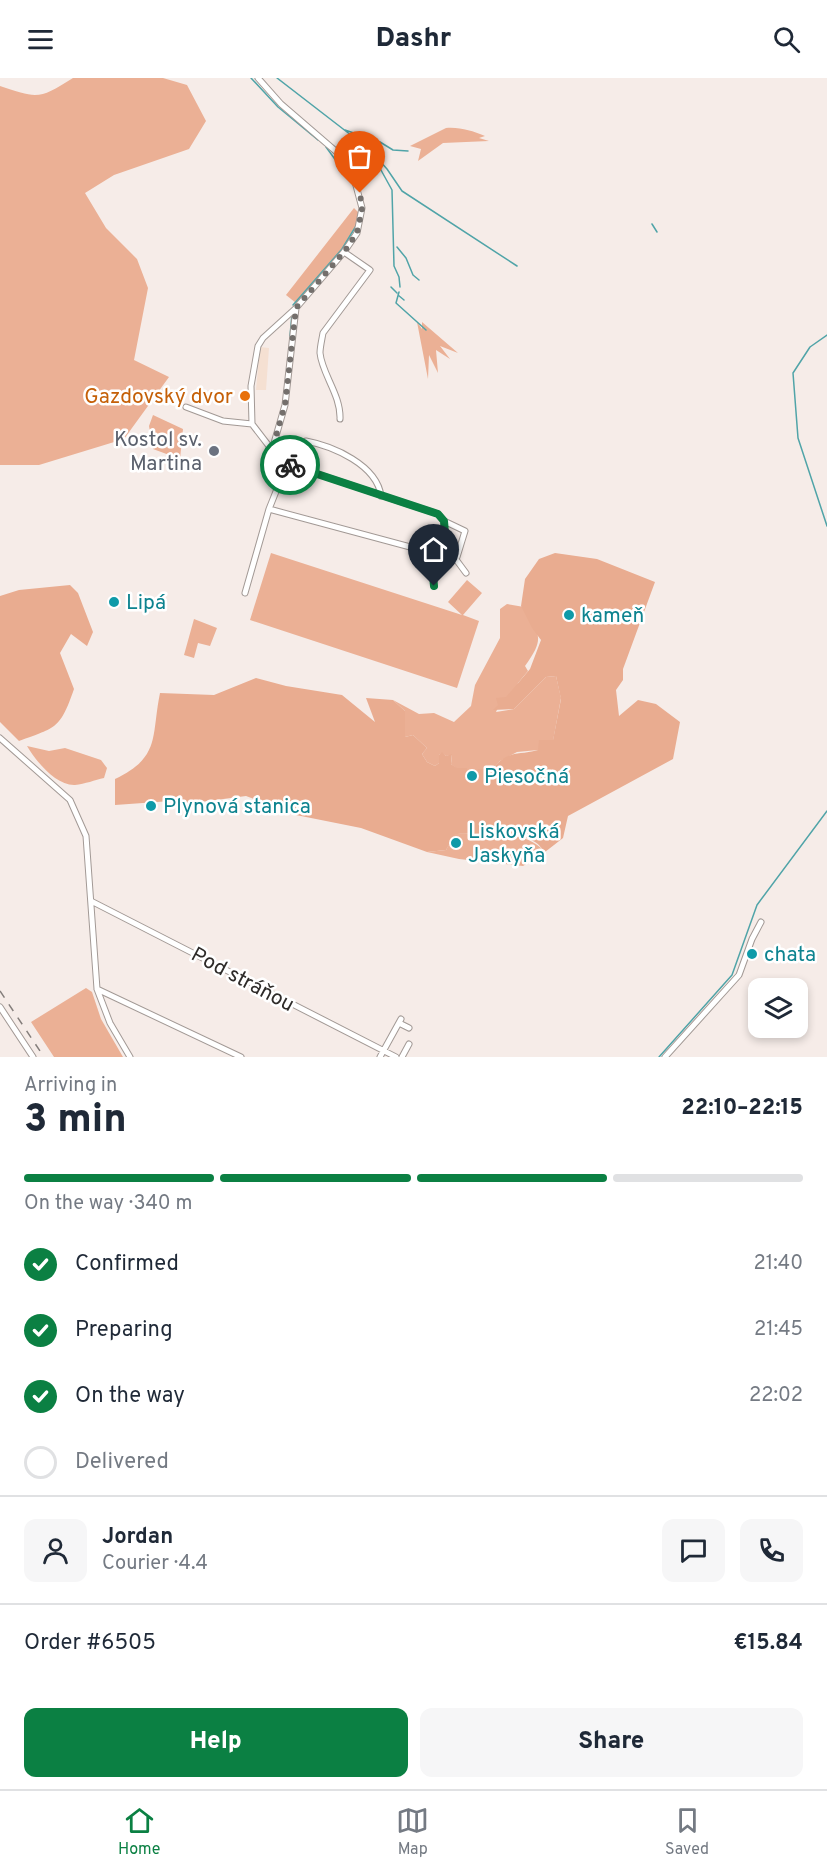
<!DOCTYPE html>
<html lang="en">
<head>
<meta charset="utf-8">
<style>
  :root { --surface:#fff; --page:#f6f6f7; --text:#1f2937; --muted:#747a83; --line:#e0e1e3; --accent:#0b8043 }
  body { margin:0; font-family:Overpass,sans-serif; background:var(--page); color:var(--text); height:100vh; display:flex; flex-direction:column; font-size:22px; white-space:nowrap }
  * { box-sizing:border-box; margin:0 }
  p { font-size:20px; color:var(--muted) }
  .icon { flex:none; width:33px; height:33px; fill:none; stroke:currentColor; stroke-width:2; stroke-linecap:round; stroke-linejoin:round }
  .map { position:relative; height:979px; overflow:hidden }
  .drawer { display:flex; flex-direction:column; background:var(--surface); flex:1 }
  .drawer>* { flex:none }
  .tools { position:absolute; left:748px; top:900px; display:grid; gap:12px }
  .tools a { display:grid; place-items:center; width:60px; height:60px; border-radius:12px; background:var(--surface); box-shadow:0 3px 9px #0003; font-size:30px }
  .pin { position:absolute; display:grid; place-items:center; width:51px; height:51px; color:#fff; margin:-62px -26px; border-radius:50% 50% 50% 0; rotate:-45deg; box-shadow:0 0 6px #0007 }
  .pin .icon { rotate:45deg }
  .courier { position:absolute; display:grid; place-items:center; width:60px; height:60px; margin:-30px; border:4px solid #0b8043; border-radius:50%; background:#fff; color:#222; box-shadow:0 2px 8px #0007 }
  .headline em { font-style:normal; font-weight:800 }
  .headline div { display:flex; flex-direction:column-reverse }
  .headline { display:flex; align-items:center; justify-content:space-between; height:102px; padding:0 24px }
  h1 { font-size:39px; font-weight:800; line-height:45px }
  .bar { display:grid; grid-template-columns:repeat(4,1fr); gap:9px 6px; align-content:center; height:72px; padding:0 24px }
  .bar i { height:8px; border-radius:4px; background:var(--line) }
  .bar .current { background:var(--accent) }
  .bar p { grid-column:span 4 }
  .line { display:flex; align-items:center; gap:15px; padding:0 24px; border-top:2px solid var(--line) }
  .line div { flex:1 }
  .round { display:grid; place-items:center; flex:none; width:63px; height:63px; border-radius:12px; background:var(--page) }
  ol { padding:0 24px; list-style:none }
  li { display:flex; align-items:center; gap:18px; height:66px }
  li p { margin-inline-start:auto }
  li .icon { padding:6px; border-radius:50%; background:var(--accent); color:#fff; stroke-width:4 }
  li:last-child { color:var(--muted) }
  li i { width:33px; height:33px; border:3px solid var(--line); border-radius:50% }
  .action { display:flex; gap:12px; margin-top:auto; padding:12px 24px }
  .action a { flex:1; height:69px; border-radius:12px; background:var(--accent); color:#fff; font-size:24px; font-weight:800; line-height:69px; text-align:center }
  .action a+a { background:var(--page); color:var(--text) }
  header { display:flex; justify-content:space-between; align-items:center; height:78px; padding:0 24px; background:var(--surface); font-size:27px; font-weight:800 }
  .tab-bar { display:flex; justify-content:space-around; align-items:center; height:84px; border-top:2px solid var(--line); background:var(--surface); font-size:16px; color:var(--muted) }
  .tab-bar a { display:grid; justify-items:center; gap:3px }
  .tab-bar .current { color:var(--accent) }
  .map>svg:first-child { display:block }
  .education { fill:#f5e0d2 }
  .green { fill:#ebb095 }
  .forest { fill:#e9ac90 }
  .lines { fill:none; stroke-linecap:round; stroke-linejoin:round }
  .stream { stroke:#50a4a8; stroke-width:1.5 }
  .minor-casing { stroke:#a29995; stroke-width:7 }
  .minor { stroke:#fff; stroke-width:5 }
  .rail { stroke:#847e7b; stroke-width:1.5; stroke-dasharray:8 8; stroke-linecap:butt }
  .done { stroke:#746f6c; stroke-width:6; stroke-dasharray:0 10.8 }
  .route { stroke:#0b8043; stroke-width:8 }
  .food-dot { fill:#e8710a; stroke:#fff; stroke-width:2 }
  .worship-dot { fill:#6b7280; stroke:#fff; stroke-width:2 }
  .culture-dot { fill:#0f9aa8; stroke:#fff; stroke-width:2 }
  .labels { text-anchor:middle; stroke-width:5; stroke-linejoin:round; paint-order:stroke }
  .food-label { font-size:21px; fill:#c56008; stroke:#fff; text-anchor:end }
  .worship-label { font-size:21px; fill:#5b616d; stroke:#fff; text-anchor:end }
  .culture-label { font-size:21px; fill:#0d838f; stroke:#fff; text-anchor:start }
  .street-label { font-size:21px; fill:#2e2b29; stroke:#fff }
</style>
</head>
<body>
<header><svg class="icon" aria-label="menu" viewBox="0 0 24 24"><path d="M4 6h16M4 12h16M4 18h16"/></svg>Dashr<svg class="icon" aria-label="search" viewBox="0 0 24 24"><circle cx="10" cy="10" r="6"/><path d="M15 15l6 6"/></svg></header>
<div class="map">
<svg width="827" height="979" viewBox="0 0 827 979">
  <rect width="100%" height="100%" fill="#f6ece8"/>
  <!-- education -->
  <path class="education" d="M 260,269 L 269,270 L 266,312 L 256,312 Z"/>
  <!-- green -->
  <path class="green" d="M 73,0 L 163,0 L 187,7 L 206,43 L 189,71 L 114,97 L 85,115 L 106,150 L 137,181 L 148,210 L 134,282 L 169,299 L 124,361 L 39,387 L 0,387 L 0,8 C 38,21 40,21 73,0 Z
    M 446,50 C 461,49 472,53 485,58 L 479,60 L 489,63 L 443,65 L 418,83 L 421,71 L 410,68 Z
    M 354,130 L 360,136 C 348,172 321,197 296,225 L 286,217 Z
    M 417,244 L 422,251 L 422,244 L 458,275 L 440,268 L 450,281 L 436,272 L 438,295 L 429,277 L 428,301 Z
    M 153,337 L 183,351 L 180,381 L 153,371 L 149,348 Z
    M 271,475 L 462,537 L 448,524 L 467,502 L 482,515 L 463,537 L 479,543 L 457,610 L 250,542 Z
    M 507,526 L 524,529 C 540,557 545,560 525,588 L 528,593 L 518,605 L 514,617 L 500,625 L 496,634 L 514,631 L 546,599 L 556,598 L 561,620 L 553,663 L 538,672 L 517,674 L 500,683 L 492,691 L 479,691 L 467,699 L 451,686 L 452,677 L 446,678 L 442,675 L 439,677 L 439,685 L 435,688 L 427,684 L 422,676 L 427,670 L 413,657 L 405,659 L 405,633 L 393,622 L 419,636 L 434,635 L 454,644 L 471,628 L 475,607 L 500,560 L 500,531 Z
    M 194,541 L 217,550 L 210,568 L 198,565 L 194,580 L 184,577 Z
    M 27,668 L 49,673 L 65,670 L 101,682 L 107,690 L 104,700 C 95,702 85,706 75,707 C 56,708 35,682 27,668 Z
    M 475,755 C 501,757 527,754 545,774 L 523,788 L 459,781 L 427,774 L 446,772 L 454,756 Z
    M 86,910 L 92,914 L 101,941 L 123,979 L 54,979 L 31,944 Z"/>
  <!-- forest -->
  <path class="forest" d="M 555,475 L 597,481 L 655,504 L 623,591 L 623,602 L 616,612 L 619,638 L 638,622 L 656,626 L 680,644 L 673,681 L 568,738 L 563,760 L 545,774 C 542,771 539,766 535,764 C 519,753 474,755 455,756 L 446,772 L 427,774 L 361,750 L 296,737 L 246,718 L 178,727 L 171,723 L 115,727 L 115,701 C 161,679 151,659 160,615 L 214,617 L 256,600 L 286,608 L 342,617 L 375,644 L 366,620 L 393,622 L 405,633 L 405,659 L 413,657 L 427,670 L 422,676 L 427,684 L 435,688 L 439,685 L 439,677 L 442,674 L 446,678 L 452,676 L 451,686 L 457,690 L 467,690 L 468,698 L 478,691 L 492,691 C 510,671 516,678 538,672 L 539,662 L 553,662 L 561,621 L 556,598 L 546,599 L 514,631 L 493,632 L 498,627 L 496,620 L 506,619 L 530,591 L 541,562 L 532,550 L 521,528 L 525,501 L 539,481 Z
    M 70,507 L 78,515 L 93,554 L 87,568 L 71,556 L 60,575 L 74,611 C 60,651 57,649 19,663 L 0,644 L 0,518 L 19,512 Z"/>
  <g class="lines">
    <!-- stream -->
    <path class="stream" d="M 251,0 L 278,29 L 318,62
      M 277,0 L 369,71 L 387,91 L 402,113 L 517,188
      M 345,52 L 380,64 L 393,72 L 408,73
      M 326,69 L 353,106
      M 371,74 L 392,112 L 394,188 L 399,199 L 400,209
      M 652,146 L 657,154
      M 397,169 L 406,180 L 413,197 L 419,202
      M 391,209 L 397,215
      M 399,214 L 396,225 L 426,252
      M 398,217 L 404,222
      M 293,227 L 342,171 L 356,148
      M 827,257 L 810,269 L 793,295 L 798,360 L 827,448
      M 290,258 L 292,236
      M 659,979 L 732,897 L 757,827 L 827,733"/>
    <defs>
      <path id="minor" d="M 258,0 L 281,26 L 339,76 L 354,100 L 362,130 L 357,155 L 344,174 L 296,230 L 263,260 L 258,268 L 251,308 L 252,346 L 272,372 L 272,378 L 287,386 L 438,436 L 444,443 L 446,468 C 437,480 432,493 434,508
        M 186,329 L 223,343 L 252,346
        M 340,341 C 341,317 322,296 320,275 C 320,269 322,261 323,255 L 370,192 L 344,174
        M 272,372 L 285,327 L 296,230
        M 293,387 L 302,365 L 306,363 C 333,368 377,387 381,418
        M 269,431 L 440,477
        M 444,443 L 465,453 L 457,479
        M 446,468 L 466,495
        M 245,515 L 269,431 L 287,386
        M 0,660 L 70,722 L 86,758 L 97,911 L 110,945 L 130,979
        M 91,823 L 396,979
        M 97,911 L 241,979
        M 0,929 L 33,979
        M 399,945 L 409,950
        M 380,979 L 401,941
        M 402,979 L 409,966
        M 665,979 L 739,897 L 752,861 L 761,844"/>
    </defs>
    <!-- minor casing -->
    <use href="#minor" class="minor-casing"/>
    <!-- minor -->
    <use href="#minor" class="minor"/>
    <!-- rail -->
    <path class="rail" d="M 0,913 L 44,979"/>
  </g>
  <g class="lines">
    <!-- done -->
    <path class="done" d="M 290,387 L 272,378 L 272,372 L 285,327 L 296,230 L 344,174 L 357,155 L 362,132 L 360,115"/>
    <!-- route -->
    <path class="route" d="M 290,387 L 438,436 L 444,443 L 446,468 C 437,480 432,493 434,508"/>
  </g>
  <!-- markers -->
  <circle class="food-dot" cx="245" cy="318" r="6"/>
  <circle class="worship-dot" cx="214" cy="373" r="6"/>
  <g class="culture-dot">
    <circle cx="114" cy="524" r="6"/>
    <circle cx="569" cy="537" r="6"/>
    <circle cx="472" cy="698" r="6"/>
    <circle cx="151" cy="728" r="6"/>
    <circle cx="456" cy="765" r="6"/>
    <circle cx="752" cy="876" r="6"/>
  </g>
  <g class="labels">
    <!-- food labels -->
    <g class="food-label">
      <text x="233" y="325">Gazdovský dvor</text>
    </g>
    <!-- worship labels -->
    <g class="worship-label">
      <text x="202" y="368">Kostol sv.<tspan x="202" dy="24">Martina</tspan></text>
    </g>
    <!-- culture labels -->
    <g class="culture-label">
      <text x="126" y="531">Lipá</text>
      <text x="581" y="544">kameň</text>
      <text x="484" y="705">Piesočná</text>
      <text x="163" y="735">Plynová stanica</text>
      <text x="468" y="760">Liskovská<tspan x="468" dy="24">Jaskyňa</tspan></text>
      <text x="764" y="883">chata</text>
    </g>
    <!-- street labels -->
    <g class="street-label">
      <text transform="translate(243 901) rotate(28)" y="7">Pod stráňou</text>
    </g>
  </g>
</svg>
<div class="tools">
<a><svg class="icon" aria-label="layers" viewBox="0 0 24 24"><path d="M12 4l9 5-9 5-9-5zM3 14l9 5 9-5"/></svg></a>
</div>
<div class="pin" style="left:360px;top:115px;background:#ea580c"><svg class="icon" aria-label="bag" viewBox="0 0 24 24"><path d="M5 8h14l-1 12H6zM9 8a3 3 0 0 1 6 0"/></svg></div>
<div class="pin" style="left:434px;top:508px;background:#1f2937"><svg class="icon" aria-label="home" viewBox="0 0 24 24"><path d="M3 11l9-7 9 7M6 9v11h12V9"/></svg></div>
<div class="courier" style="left:290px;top:387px"><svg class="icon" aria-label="bike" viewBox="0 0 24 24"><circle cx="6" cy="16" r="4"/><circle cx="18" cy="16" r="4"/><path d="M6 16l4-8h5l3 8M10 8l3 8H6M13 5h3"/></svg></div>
</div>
<section class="drawer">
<div class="headline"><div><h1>3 min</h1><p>Arriving in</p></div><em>22:10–22:15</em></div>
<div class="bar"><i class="current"></i><i class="current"></i><i class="current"></i><i></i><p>On the way · 340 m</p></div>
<ol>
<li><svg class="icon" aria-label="check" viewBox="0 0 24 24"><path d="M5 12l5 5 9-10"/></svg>Confirmed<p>21:40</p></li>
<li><svg class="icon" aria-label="check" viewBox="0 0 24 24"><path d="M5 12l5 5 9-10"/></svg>Preparing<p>21:45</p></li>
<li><svg class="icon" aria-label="check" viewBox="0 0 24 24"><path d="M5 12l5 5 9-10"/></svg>On the way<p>22:02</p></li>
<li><i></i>Delivered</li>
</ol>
<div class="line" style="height:108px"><a class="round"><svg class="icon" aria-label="person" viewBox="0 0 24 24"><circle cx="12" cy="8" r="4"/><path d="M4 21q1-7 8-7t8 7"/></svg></a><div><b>Jordan</b><p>Courier · 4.4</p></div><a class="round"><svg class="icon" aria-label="chat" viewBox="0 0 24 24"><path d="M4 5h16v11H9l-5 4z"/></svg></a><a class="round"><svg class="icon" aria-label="phone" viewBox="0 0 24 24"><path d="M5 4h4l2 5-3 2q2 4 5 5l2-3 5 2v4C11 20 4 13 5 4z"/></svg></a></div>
<div class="line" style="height:78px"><div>Order #6505</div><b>€15.84</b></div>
<div class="action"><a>Help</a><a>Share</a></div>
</section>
<nav class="tab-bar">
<a class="current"><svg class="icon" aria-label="home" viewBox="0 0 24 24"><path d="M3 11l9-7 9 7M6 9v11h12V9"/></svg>Home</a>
<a><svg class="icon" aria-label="map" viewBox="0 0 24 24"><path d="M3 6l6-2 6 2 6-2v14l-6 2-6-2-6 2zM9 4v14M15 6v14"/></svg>Map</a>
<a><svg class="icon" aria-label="saved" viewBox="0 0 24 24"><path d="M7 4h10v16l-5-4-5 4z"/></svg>Saved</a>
</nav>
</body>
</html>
